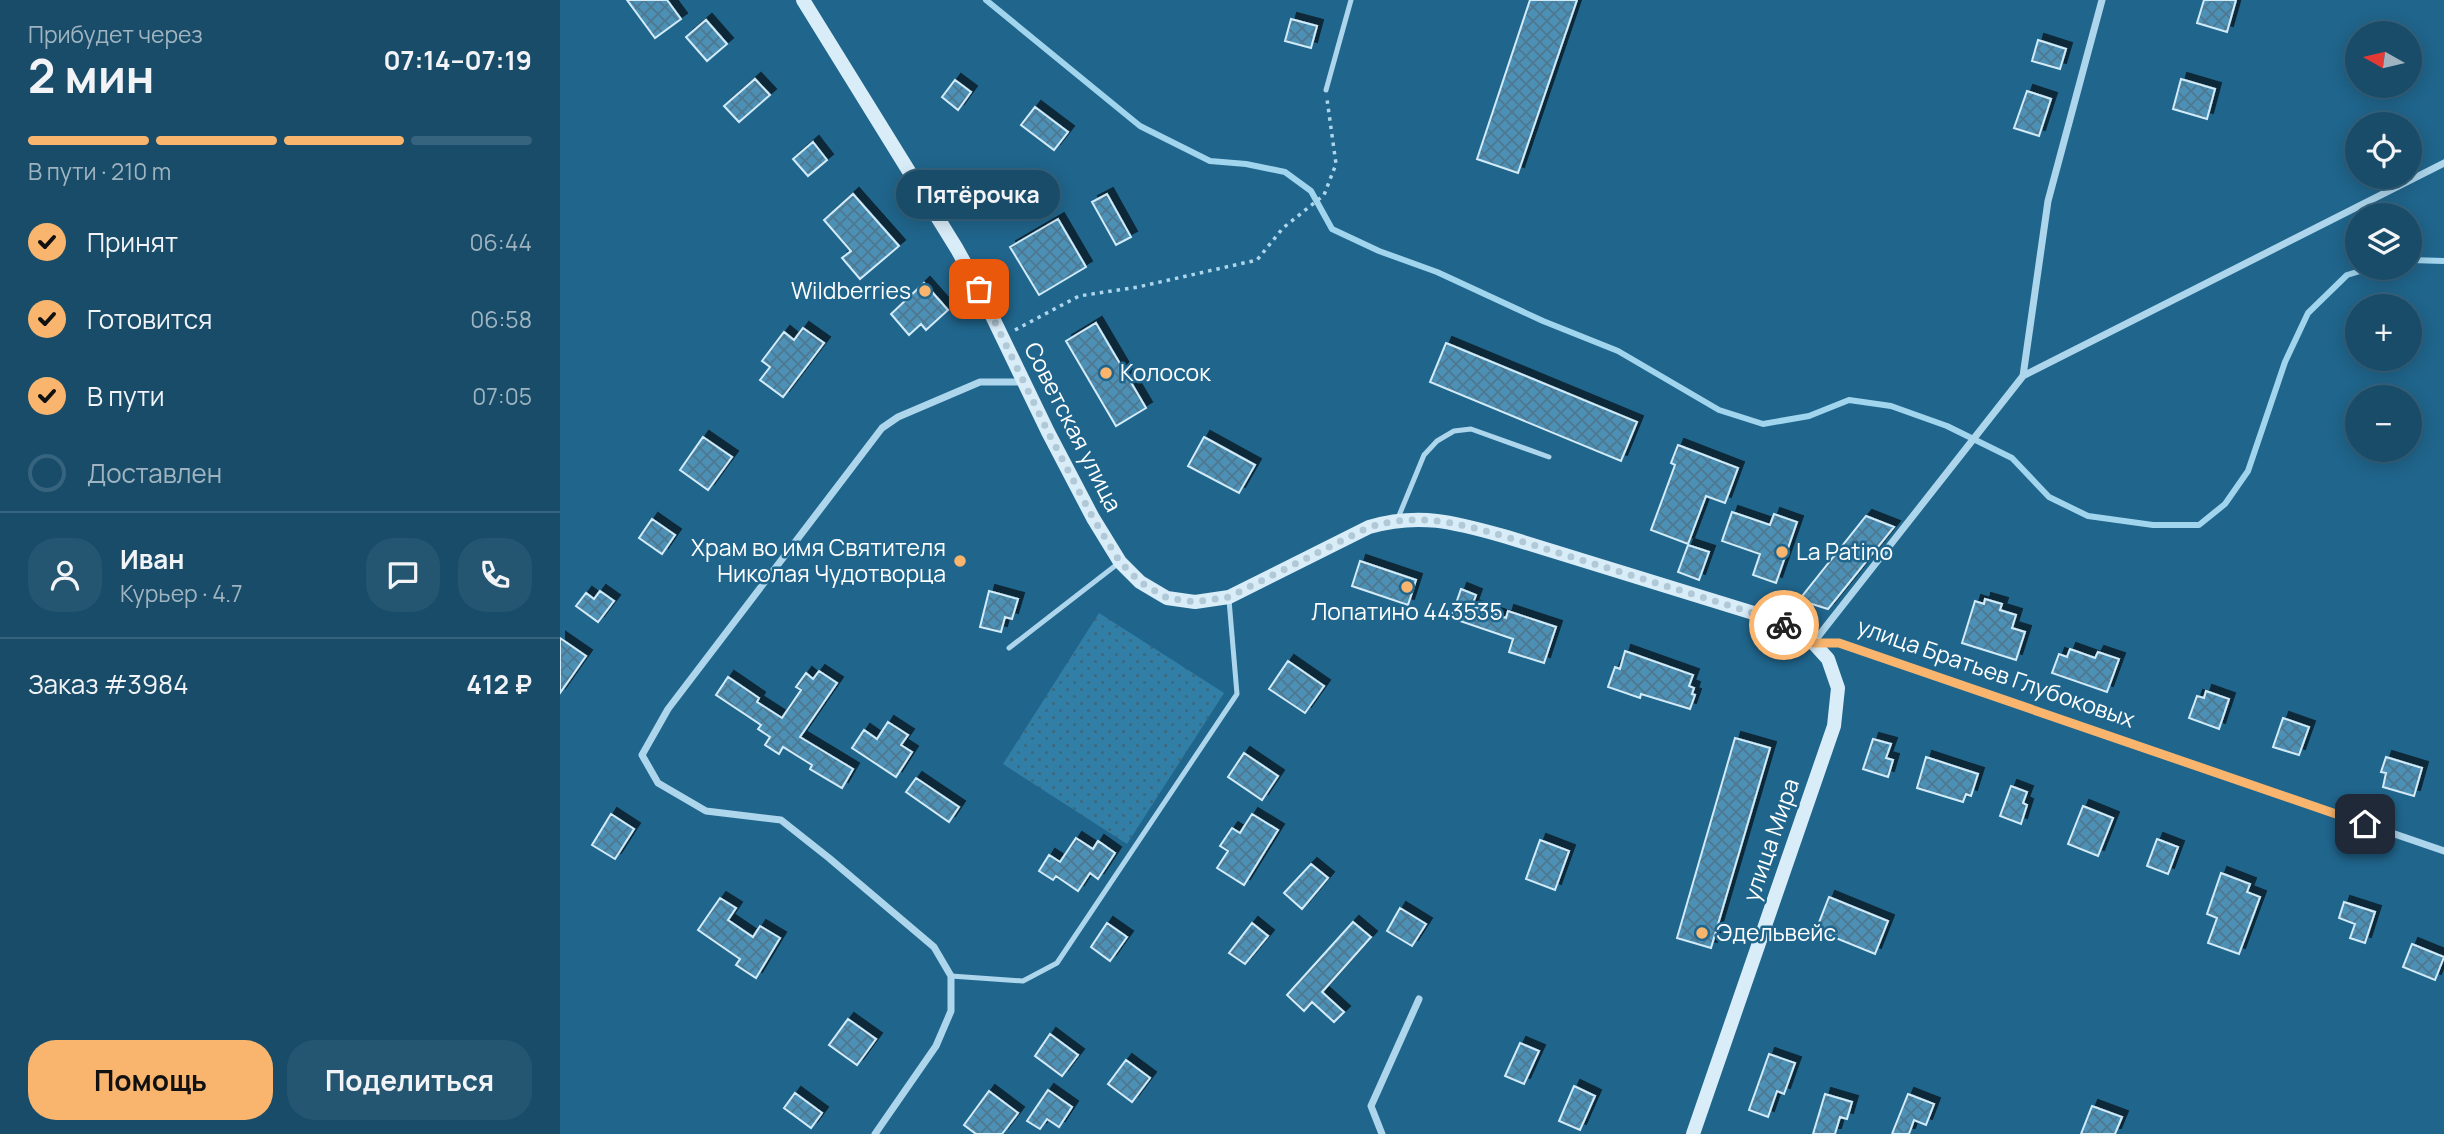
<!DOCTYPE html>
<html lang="ru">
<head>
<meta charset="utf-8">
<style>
  :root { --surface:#184c69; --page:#255671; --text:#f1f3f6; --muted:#9fb4c0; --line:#36637d; --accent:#f9b56e }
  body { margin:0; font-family:Manrope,sans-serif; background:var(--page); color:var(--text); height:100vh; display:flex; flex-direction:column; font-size:26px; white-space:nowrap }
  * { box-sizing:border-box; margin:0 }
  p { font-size:23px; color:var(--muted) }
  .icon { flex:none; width:38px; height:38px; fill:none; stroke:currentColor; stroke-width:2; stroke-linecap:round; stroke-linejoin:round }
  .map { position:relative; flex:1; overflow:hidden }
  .sheet { display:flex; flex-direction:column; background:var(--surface); width:560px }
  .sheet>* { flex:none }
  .needle { width:46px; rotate:278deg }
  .buttons { position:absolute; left:1785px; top:21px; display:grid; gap:14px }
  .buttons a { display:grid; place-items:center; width:77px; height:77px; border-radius:50%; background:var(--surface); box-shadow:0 4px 18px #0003,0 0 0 2px var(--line); font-size:35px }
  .pin { position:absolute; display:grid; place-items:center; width:60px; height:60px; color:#fff; margin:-30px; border-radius:14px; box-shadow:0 4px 10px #0006 }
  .courier { position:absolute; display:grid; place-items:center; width:70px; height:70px; margin:-35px; border:5px solid #f9b56e; border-radius:50%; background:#fff; color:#222; box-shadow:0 2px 9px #0007 }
  .bubble { position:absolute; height:49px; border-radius:24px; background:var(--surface); box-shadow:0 4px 18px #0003,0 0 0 2px var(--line); font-size:23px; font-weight:700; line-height:49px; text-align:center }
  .head em { font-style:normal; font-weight:700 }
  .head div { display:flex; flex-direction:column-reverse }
  .head { display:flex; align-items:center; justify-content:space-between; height:119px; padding:0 28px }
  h1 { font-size:46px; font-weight:700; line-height:52px }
  .bar { display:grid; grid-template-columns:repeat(4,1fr); gap:10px 7px; align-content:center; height:84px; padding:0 28px }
  .bar i { height:9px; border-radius:5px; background:var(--line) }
  .bar .selected { background:var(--accent) }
  .bar p { grid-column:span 4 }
  .line { display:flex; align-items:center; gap:18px; padding:0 28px; border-top:2px solid var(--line) }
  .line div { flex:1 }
  .round { display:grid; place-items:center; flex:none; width:74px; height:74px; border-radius:28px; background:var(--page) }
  ol { padding:0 28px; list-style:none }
  li { display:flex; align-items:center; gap:21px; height:77px }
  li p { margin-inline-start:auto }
  li .icon { padding:7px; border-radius:50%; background:var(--accent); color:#111; stroke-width:4 }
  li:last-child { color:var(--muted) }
  li i { width:38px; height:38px; border:4px solid var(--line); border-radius:50% }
  .action { display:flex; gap:14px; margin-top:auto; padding:14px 28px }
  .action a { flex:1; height:80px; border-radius:28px; background:var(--accent); color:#111; font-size:28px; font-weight:700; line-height:80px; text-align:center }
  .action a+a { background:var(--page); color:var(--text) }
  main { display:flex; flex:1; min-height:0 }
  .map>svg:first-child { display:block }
  .park { fill:url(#park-dots) }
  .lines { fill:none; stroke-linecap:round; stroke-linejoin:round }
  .stream { stroke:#a1d4ed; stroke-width:6 }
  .building { fill:url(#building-cross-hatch); stroke:#d2ebf8; stroke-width:2; filter:url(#shadow) }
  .path { stroke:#add6ec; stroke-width:3.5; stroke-dasharray:3.5 5; stroke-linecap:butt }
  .lane { stroke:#add6ec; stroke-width:5 }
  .street { stroke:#add6ec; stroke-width:7 }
  .secondary { stroke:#d9edf9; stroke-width:14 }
  .done { stroke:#b1c9d7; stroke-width:7; stroke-dasharray:0 12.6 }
  .route { stroke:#f9b56e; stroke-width:9 }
  .poi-dot { fill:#f9b56e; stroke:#20658c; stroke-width:2.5 }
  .labels { text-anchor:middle; stroke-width:5; stroke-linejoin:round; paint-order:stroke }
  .poi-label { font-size:23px; fill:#fff; stroke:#20658c; text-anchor:start }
  .street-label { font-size:23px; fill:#fff; stroke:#20658c }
</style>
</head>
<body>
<main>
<section class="sheet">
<div class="head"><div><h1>2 мин</h1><p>Прибудет через</p></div><em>07:14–07:19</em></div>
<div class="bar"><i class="selected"></i><i class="selected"></i><i class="selected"></i><i></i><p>В пути · 210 m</p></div>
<ol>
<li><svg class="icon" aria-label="check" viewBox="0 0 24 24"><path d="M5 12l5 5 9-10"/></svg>Принят<p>06:44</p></li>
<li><svg class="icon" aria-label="check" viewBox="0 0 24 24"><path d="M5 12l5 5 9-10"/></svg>Готовится<p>06:58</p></li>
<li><svg class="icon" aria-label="check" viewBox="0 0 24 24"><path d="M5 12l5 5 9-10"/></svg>В пути<p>07:05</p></li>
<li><i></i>Доставлен</li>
</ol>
<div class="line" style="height:126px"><a class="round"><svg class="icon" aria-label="person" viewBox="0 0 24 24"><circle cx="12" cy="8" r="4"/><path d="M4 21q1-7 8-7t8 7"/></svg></a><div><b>Иван</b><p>Курьер · 4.7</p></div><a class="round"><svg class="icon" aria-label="chat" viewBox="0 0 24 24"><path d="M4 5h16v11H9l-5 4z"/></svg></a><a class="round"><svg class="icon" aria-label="phone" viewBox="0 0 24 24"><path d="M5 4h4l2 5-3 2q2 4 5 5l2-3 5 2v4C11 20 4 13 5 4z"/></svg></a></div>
<div class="line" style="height:91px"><div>Заказ #3984</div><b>412 ₽</b></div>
<div class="action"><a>Помощь</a><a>Поделиться</a></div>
</section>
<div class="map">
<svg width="1884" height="1134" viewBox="0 0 1884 1134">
  <defs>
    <pattern id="park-dots" width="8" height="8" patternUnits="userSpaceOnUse" patternTransform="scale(1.75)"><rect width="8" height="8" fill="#317fa7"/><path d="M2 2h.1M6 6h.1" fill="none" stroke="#3d687e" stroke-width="1.8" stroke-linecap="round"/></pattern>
    <pattern id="building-cross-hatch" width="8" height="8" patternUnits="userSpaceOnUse" patternTransform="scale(1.75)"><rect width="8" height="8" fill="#4d90b5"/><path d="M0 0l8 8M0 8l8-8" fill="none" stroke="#4d7890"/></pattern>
    <filter id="shadow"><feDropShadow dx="6" dy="-6" stdDeviation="0" flood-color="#0009"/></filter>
  </defs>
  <rect width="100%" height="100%" fill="#20658c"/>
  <!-- park -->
  <path class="park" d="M 539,613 L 664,693 L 567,844 L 443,764 Z"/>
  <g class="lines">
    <!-- stream -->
    <path class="stream" d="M 426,0 L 580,126 L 650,161 L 686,164 L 725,172 L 751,191 L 772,229 L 819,251 L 877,272 L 983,321 L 1058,351 L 1159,410 L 1203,424 L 1249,416 L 1289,400 L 1331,406 L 1387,426 L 1452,458 L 1489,497 L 1528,516 L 1593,525 L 1639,525 L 1665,504 L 1688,471 L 1725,362 L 1748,313 L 1787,275 L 1810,268
      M 1850,260 L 1884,261"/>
  </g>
  <!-- building -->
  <path class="building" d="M 67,0 L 107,0 L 121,19 L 95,38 Z
    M 970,0 L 1017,0 L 958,173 L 917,159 Z
    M 1644,0 L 1676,0 L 1667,32 L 1637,23 Z
    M 731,19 L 757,26 L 751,48 L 725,41 Z
    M 146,20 L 167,44 L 147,61 L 126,37 Z
    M 1478,40 L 1506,49 L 1500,69 L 1472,61 Z
    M 195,79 L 210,95 L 179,122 L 164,106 Z
    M 1621,79 L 1655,89 L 1647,119 L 1613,109 Z
    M 395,80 L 411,92 L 398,110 L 382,97 Z
    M 1467,91 L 1491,99 L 1479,136 L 1454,128 Z
    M 475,107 L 508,132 L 494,150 L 461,125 Z
    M 253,142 L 267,160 L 248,176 L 233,159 Z
    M 293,194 L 339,246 L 300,279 L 282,258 L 291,251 L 264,220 Z
    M 547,194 L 571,237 L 556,245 L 532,202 Z
    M 498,219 L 526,267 L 479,295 L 450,247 Z
    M 364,283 L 388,310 L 366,330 L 361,324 L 349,335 L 331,314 Z
    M 536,323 L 586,408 L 556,426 L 506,341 Z
    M 243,328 L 264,343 L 223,397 L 200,380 L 210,367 L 202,361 L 224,332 L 234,340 Z
    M 886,343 L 1077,422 L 1061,461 L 870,382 Z
    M 143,437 L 172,457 L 148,490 L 120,470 Z
    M 644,437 L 695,465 L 679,493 L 628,466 Z
    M 1118,445 L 1178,468 L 1165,503 L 1146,496 L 1128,544 L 1091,530 L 1115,465 L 1111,463 Z
    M 1172,512 L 1210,525 L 1214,514 L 1237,522 L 1216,583 L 1193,575 L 1200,554 L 1162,541 Z
    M 1306,516 L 1334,527 L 1268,609 L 1239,600 Z
    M 92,519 L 115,535 L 102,554 L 79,538 Z
    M 1128,545 L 1149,552 L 1139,580 L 1118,572 Z
    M 800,561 L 856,580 L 848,605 L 792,586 Z
    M 901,589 L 916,595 L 912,606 L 946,618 L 948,611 L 996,627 L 984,663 L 949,652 L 953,639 L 891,618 Z
    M 40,591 L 54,601 L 38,622 L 16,606 L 26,593 L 34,599 Z
    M 429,591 L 458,599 L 452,619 L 445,617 L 441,632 L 420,627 Z
    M 1425,599 L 1442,604 L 1440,610 L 1456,615 L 1452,628 L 1465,632 L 1456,660 L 1402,643 L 1415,601 L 1424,604 Z
    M 0,638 L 26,656 L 0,693 Z
    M 1510,649 L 1535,658 L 1538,652 L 1559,659 L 1547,692 L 1492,673 L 1499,654 L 1507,657 Z
    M 1065,651 L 1133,675 L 1129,686 L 1134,688 L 1132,694 L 1135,695 L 1130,709 L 1081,694 L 1080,698 L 1048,687 L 1055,667 L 1060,669 Z
    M 728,661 L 764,686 L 745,713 L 709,689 Z
    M 259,671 L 277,683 L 240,737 L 293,769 L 282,788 L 250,769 L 252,765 L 223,747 L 219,754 L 205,745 L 210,737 L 198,729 L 201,725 L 156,695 L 168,677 L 199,698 L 197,702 L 222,718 L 241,690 L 236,687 L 246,673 L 253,679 Z
    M 1646,691 L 1669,699 L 1659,729 L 1629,718 L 1637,696 L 1644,698 Z
    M 1723,718 L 1749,727 L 1739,755 L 1713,747 Z
    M 328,722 L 348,735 L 341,745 L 352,752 L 336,777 L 292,748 L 304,730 L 317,739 Z
    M 1175,738 L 1210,748 L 1151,948 L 1117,938 Z
    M 1313,739 L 1331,744 L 1326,758 L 1333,760 L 1328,777 L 1303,769 Z
    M 684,753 L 718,776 L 702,800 L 668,777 Z
    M 1366,757 L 1418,774 L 1411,796 L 1406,794 L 1403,802 L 1357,788 Z
    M 1826,757 L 1862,768 L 1854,796 L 1823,787 L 1826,773 L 1821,772 Z
    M 356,778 L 399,807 L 389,822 L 346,792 Z
    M 1451,786 L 1467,792 L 1463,803 L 1467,805 L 1461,824 L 1440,816 Z
    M 1523,806 L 1553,818 L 1538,856 L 1508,844 Z
    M 51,814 L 74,829 L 55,859 L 32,845 Z
    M 692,814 L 718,830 L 684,885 L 657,868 L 668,851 L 660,846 L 672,828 L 680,833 Z
    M 516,838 L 533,849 L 538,841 L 555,853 L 538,879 L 530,873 L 518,891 L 496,876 L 493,880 L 479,871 L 489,855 L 500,862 Z
    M 1597,839 L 1618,847 L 1608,874 L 1587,866 Z
    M 980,840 L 1009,851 L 995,890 L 966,879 Z
    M 751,864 L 768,878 L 742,909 L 724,893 Z
    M 1661,873 L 1690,884 L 1687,892 L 1700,897 L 1679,954 L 1648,943 L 1657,918 L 1647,914 Z
    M 1269,897 L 1328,921 L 1315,954 L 1256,930 Z
    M 160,898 L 176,908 L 168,920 L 193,937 L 200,926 L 220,938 L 196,978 L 176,965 L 180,959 L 138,930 Z
    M 1784,902 L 1815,912 L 1805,943 L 1790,938 L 1795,924 L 1779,918 Z
    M 840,908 L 866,924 L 852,946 L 827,931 Z
    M 793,922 L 811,937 L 762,992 L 784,1012 L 774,1022 L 752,1002 L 744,1011 L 727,995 Z
    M 547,923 L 567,937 L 550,961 L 531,947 Z
    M 692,923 L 708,936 L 685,964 L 669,953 Z
    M 1852,944 L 1884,957 L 1875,980 L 1843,967 Z
    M 288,1019 L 316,1039 L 297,1065 L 269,1045 Z
    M 490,1034 L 518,1055 L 502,1076 L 475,1056 Z
    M 960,1043 L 979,1051 L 964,1084 L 945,1076 Z
    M 1209,1054 L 1235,1063 L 1224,1094 L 1217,1091 L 1208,1117 L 1189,1110 Z
    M 566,1060 L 590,1078 L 572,1102 L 548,1084 Z
    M 1014,1086 L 1035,1096 L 1020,1130 L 999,1121 Z
    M 488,1090 L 512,1107 L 499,1127 L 487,1119 L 480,1129 L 467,1121 Z
    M 429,1091 L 458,1113 L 442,1134 L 416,1134 L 404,1125 Z
    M 235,1093 L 262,1113 L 251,1128 L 224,1108 Z
    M 1265,1094 L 1292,1102 L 1287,1119 L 1280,1117 L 1275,1134 L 1253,1134 Z
    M 1348,1094 L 1374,1104 L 1366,1125 L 1354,1120 L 1349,1134 L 1332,1134 Z
    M 1532,1106 L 1562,1117 L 1555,1134 L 1521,1134 Z"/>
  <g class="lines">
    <!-- path -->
    <path class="path" d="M 455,330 L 519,296 L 578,287 L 697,260 L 723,228 L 764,195 L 776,164 L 767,99"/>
    <!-- lane -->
    <path class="lane" d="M 766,90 L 791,0
      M 838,518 L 864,455 L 877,441 L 894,431 L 911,429 L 989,457
      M 449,648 L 560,562
      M 391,976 L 463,981 L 497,963 L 677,694 L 669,600"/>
    <!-- street -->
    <path class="street" d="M 1463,376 L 1884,163
      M 1253,643 L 1463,376 L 1488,201 L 1542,0
      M 1255,643 L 1279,643 L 1884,851
      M 315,1134 L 376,1046 L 391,1011 L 391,976 L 374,947 L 269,858 L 221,820 L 146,811 L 98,783 L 82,755 L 108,709 L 322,428 L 338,417 L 420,382 L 463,382
      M 822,1134 L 811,1106 L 859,999"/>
    <!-- secondary -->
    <path class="secondary" d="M 243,0 L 397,249 L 419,289 L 488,432 L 533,518 L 560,562 L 580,582 L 607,598 L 635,602 L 669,597 L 809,527 C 861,512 897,523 947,537 L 1200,615 L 1247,636 L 1268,659 L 1278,688 L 1274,726 L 1133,1134"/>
  </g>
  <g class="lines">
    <!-- done -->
    <path class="done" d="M 419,289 L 488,432 L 533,518 L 560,562 L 580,582 L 607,598 L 635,602 L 669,597 L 809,527 C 861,512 897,523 947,537 L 1200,615 L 1224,625"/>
    <!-- route -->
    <path class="route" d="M 1224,625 L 1247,636 L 1254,643 L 1279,643 L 1805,824"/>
  </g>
  <!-- markers -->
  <g class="poi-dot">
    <circle cx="365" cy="291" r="7"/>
    <circle cx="546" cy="373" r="7"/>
    <circle cx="1222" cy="552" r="7"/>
    <circle cx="400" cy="561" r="7"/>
    <circle cx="847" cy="587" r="7"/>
    <circle cx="1142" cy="933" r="7"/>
  </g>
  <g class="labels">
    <!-- poi labels -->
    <g class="poi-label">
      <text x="351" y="299" text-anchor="end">Wildberries</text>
      <text x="560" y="381">Колосок</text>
      <text x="386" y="556" text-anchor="end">Храм во имя Святителя<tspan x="386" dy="26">Николая Чудотворца</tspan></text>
      <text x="1236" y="560">La Patino</text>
      <text x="847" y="620" text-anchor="middle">Лопатино 443535</text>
      <text x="1156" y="941">Эдельвейс</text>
    </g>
    <!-- street labels -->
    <g class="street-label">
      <text transform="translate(513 427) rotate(63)" y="8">Советская улица</text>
      <text transform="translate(1436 673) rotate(19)" y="8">улица Братьев Глубоковых</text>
      <text transform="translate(1211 840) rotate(-71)" y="8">улица Мира</text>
    </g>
  </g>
</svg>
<div class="buttons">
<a><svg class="needle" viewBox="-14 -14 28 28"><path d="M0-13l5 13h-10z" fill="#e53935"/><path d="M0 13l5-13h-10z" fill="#9fb4c0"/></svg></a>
<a><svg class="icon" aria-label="locate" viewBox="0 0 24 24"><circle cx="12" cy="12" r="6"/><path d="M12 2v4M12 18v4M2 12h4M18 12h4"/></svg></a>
<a><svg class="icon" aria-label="layers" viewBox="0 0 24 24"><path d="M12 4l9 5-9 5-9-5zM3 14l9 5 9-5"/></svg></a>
<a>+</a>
<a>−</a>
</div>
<div class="pin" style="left:419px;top:289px;background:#ea580c"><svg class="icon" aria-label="bag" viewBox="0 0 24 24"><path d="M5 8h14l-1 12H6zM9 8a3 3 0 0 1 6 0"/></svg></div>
<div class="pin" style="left:1805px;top:824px;background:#1f2937"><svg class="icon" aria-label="home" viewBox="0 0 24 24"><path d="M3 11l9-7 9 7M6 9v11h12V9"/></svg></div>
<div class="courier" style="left:1224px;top:625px"><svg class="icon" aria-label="bike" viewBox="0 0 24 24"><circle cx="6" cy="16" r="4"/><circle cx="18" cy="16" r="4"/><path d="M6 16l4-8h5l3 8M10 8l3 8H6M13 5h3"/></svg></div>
<div class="bubble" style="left:336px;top:170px;width:164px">Пятёрочка</div>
</div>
</main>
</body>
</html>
